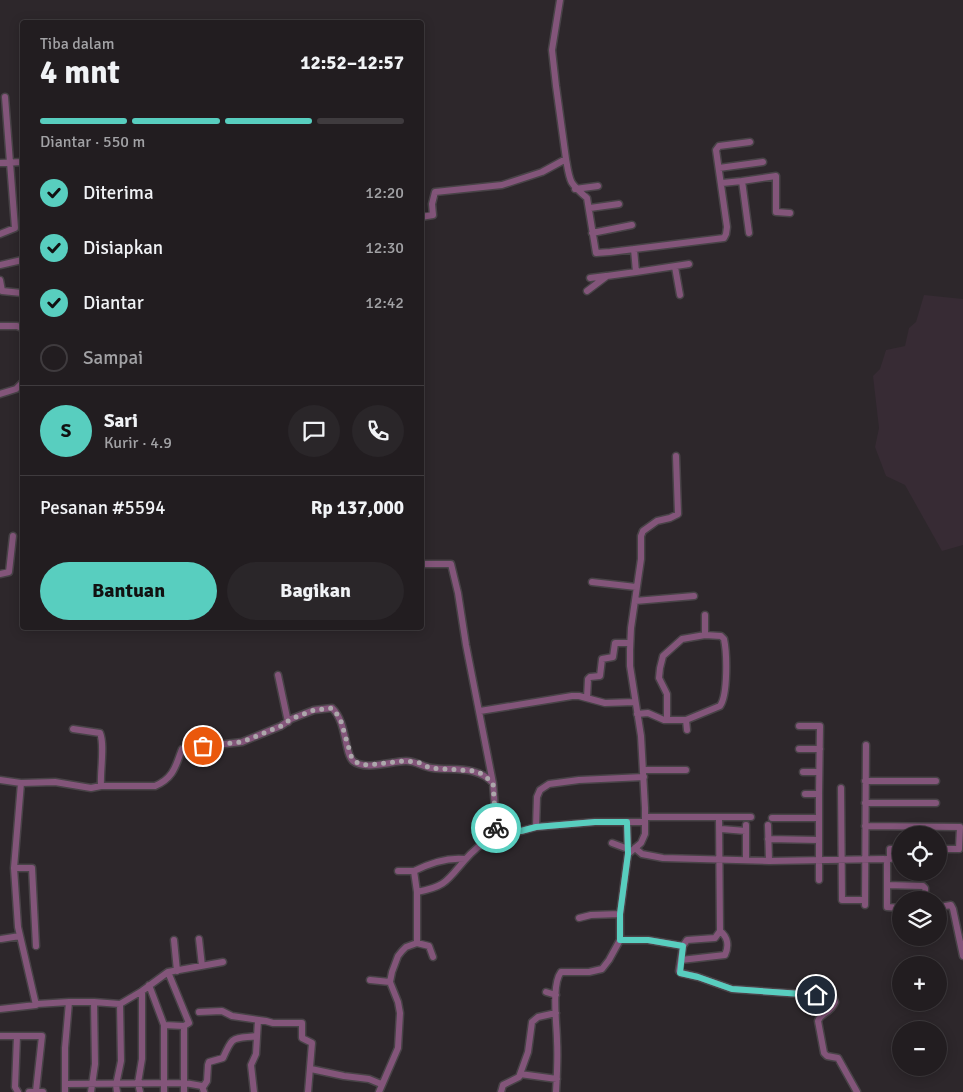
<!DOCTYPE html>
<html lang="id">
<head>
<meta charset="utf-8">
<style>
  :root { --surface:#221d20; --page:#2a2629; --text:#f1f3f6; --muted:#a2a2a5; --line:#3f3b3e; --accent:#58cebf }
  body { margin:0; font-family:Signika,sans-serif; background:var(--page); color:var(--text); height:100vh; display:flex; flex-direction:column; font-size:19px; white-space:nowrap }
  * { box-sizing:border-box; margin:0 }
  p { font-size:16px; color:var(--muted) }
  .icon { flex:none; width:28px; height:28px; fill:none; stroke:currentColor; stroke-width:2; stroke-linecap:round; stroke-linejoin:round }
  .map { position:relative; flex:1; overflow:hidden }
  .details { position:absolute; left:20px; top:20px; width:404px; height:610px; display:flex; flex-direction:column; background:var(--surface); border-radius:5px; box-shadow:0 2px 12px #0003,0 0 0 1px var(--line) }
  .details>* { flex:none }
  .fabs { position:absolute; left:892px; top:826px; display:grid; gap:10px }
  .fabs a { display:grid; place-items:center; width:55px; height:55px; border-radius:50%; background:var(--surface); box-shadow:0 2px 12px #0003,0 0 0 1px var(--line); font-size:25px }
  .pin { position:absolute; display:grid; place-items:center; width:42px; height:42px; color:#fff; margin:-21px; border:2px solid #fff; border-radius:50%; box-shadow:0 1px 5px #0007 }
  .courier { position:absolute; display:grid; place-items:center; width:50px; height:50px; margin:-25px; border:4px solid #58cebf; border-radius:50%; background:#fff; color:#222; box-shadow:0 1px 6px #0007 }
  .head em { font-style:normal; font-weight:800 }
  .head div { display:flex; flex-direction:column-reverse }
  .head { display:flex; align-items:center; justify-content:space-between; height:85px; padding:0 20px }
  h1 { font-size:32px; font-weight:800; line-height:38px }
  .bar { display:grid; grid-template-columns:repeat(4,1fr); gap:8px 5px; align-content:center; height:60px; padding:0 20px }
  .bar i { height:6px; border-radius:4px; background:var(--line) }
  .bar .selected { background:var(--accent) }
  .bar p { grid-column:span 4 }
  .line { display:flex; align-items:center; gap:12px; padding:0 20px; border-top:1px solid var(--line) }
  .line div { flex:1 }
  .round { display:grid; place-items:center; flex:none; width:52px; height:52px; border-radius:26px; background:var(--page) }
  ol { padding:0 20px; list-style:none }
  li { display:flex; align-items:center; gap:15px; height:55px }
  li p { margin-inline-start:auto }
  li .icon { padding:5px; border-radius:50%; background:var(--accent); color:#111; stroke-width:4 }
  li:last-child { color:var(--muted) }
  li i { width:28px; height:28px; border:2px solid var(--line); border-radius:50% }
  .action { display:flex; gap:10px; margin-top:auto; padding:10px 20px }
  .action a { flex:1; height:58px; border-radius:30px; background:var(--accent); color:#111; font-size:20px; font-weight:800; line-height:58px; text-align:center }
  .action a+a { background:var(--page); color:var(--text) }
  .map>svg:first-child { display:block }
  .built { fill:#372b34 }
  .lines { fill:none; stroke-linecap:round; stroke-linejoin:round }
  .minor-casing { stroke:#484347; stroke-width:9 }
  .minor { stroke:#83557a; stroke-width:6 }
  .done { stroke:#aca8ab; stroke-width:5; stroke-dasharray:0 9 }
  .route { stroke:#58cebf; stroke-width:6 }
</style>
</head>
<body>
<div class="map">
<svg width="963" height="1092" viewBox="0 0 963 1092">
  <rect width="100%" height="100%" fill="#2d272b"/>
  <!-- built -->
  <path class="built" d="M 924,295 L 963,299 L 963,545 L 942,551 L 905,485 L 886,476 L 875,447 L 879,428 L 873,376 L 880,369 L 886,350 L 905,346 L 909,328 L 916,322 Z"/>
  <g class="lines">
    <defs>
      <path id="minor" d="M 566,159 C 570,183 569,182 587,198 L 596,253 L 610,252 L 724,238 L 726,234 L 727,227 L 716,150 L 719,146 L 750,142
        M 0,163 L 22,162
        M 719,168 L 763,162
        M 742,181 L 776,176 L 776,212 L 790,213
        M 722,183 L 742,181 L 749,233
        M 575,189 L 598,186
        M 590,208 L 619,204
        M 421,217 L 433,215 L 432,204 L 435,192 L 502,185 L 542,172 L 566,159 L 556,86 L 552,50 L 560,0
        M 592,233 L 632,225
        M 0,234 L 15,228 L 5,97
        M 634,249 L 636,272 L 689,264
        M 0,265 L 22,260
        M 675,267 L 680,295
        M 590,278 L 606,276
        M 0,280 L 2,291 L 22,293
        M 587,291 L 607,276 L 636,272
        M 0,326 L 17,326 L 22,328
        M 0,394 L 16,389 L 22,383
        M 0,574 L 9,572 L 13,536
        M 592,582 L 636,587
        M 635,601 L 694,596
        M 278,675 L 288,722
        M 587,698 L 588,679 L 590,677 L 600,676 L 602,659 L 613,657 L 615,643 L 630,643
        M 480,711 L 572,696 L 579,696 L 605,703 L 635,702
        M 637,714 L 648,713 L 664,720 L 686,720 L 687,730
        M 667,720 L 667,694 L 659,678 L 660,668 L 663,656 L 682,639 L 705,635
        M 686,720 L 720,706 C 728,695 727,653 724,639 L 721,636 L 705,635 L 705,615
        M 799,726 L 820,726 L 819,794
        M 73,729 L 100,733 C 105,745 100,771 101,786
        M 799,749 L 820,749
        M 643,770 L 686,770
        M 803,772 L 819,772
        M 0,780 L 21,783 L 55,782 L 91,788 L 101,786 L 155,786 C 174,778 176,765 182,749 L 242,742 L 281,726 L 291,719 L 314,710 L 332,708 C 347,722 344,752 353,761 C 365,771 392,761 406,761 C 416,761 423,767 432,768 C 453,771 477,765 493,783
        M 865,781 L 936,781
        M 21,783 L 14,868 L 18,927 L 36,1005 L 37,1004 L 69,1002 L 65,1048 L 65,1092
        M 841,788 L 842,900 L 865,900
        M 805,794 L 819,794 L 819,880
        M 865,803 L 936,803
        M 645,817 L 751,817
        M 772,818 L 819,818
        M 627,822 L 628,854
        M 746,825 L 746,860
        M 768,825 L 769,861
        M 865,826 L 960,827 L 959,849 L 939,849
        M 536,827 L 537,797 L 540,790 L 549,784 L 579,780 L 644,777
        M 721,829 L 746,831
        M 497,833 L 521,831 L 536,827 L 595,822 L 645,822
        M 768,839 L 819,840
        M 612,843 L 628,849
        M 635,848 L 642,854 L 663,858 L 769,861 L 884,859 L 887,861 L 887,907 L 901,908
        M 886,859 L 890,859 L 890,849 L 901,849
        M 14,868 L 32,868 L 36,946
        M 398,871 L 414,871 L 417,892
        M 414,871 C 430,863 447,857 465,859
        M 887,885 L 923,886 L 925,888 L 925,900
        M 865,905 L 866,745
        M 939,907 L 951,905 L 953,909 L 963,956
        M 579,918 L 591,915 L 620,914
        M 1,939 L 20,936
        M 199,939 L 202,966
        M 174,940 L 177,971
        M 620,940 L 648,940 L 683,946 L 679,971 L 681,973 L 698,977 L 732,989 L 816,995 L 833,997 L 835,1002 C 830,1014 821,1012 818,1021 L 824,1053 L 827,1056 L 838,1058 L 857,1092
        M 417,943 L 429,946 L 433,957
        M 683,946 L 687,940 L 715,938 L 720,931 L 719,818
        M 681,960 L 725,955 C 729,946 728,937 720,931
        M 168,972 L 189,1023 L 184,1026
        M 370,980 L 390,982
        M 149,985 L 164,1025
        M 546,992 L 556,995
        M 69,1002 L 94,1002 L 120,1004 L 142,991
        M 0,1009 L 36,1005
        M 199,1012 L 222,1011 L 232,1016 L 266,1021 L 273,1023 L 302,1023 L 302,1038 L 312,1043 L 308,1092
        M 0,1036 L 42,1036 L 36,1091
        M 17,1036 L 15,1087 L 18,1092
        M 311,1069 L 344,1076 L 369,1079 L 381,1084
        M 520,1074 L 557,1079
        M 66,1084 L 185,1083 L 202,1086 L 204,1092
        M 203,1087 L 207,1081 L 208,1065 L 209,1062 L 223,1058 C 233,1035 232,1039 257,1036
        M 29,1092 L 43,1092
        M 91,1092 L 95,1064 L 94,1002
        M 117,1092 L 116,1085 L 121,1061 L 120,1004
        M 140,1092 L 138,1083 L 142,1059 L 142,991 L 168,972 L 223,962
        M 164,1092 L 164,1025 L 184,1026 L 184,1092
        M 254,1092 L 251,1065 L 256,1054 L 258,1020
        M 379,1092 L 398,1048 L 400,1013 L 398,1002 L 390,982 L 392,972 L 398,956 L 402,951 L 406,947 L 417,943 L 417,892 C 445,887 447,881 464,861 C 473,850 485,841 497,833 L 493,783 L 466,645 L 458,593 L 451,564 L 421,564
        M 501,1092 L 503,1085 L 519,1077 L 528,1052 L 532,1022 L 538,1017 L 556,1013
        M 556,1092 C 557,1075 558,1058 557,1041 C 557,1025 551,985 561,972 L 589,972 L 602,969 L 609,960 L 620,940 L 620,914 L 628,854 L 641,843 L 645,834 L 645,808 L 641,736 L 630,666 L 630,650 L 631,628 L 641,559 L 641,536 L 643,531 L 657,521 L 670,518 L 678,514 L 676,456"/>
    </defs>
    <!-- minor casing -->
    <use href="#minor" class="minor-casing"/>
    <!-- minor -->
    <use href="#minor" class="minor"/>
  </g>
  <g class="lines">
    <!-- done -->
    <path class="done" d="M 203,746 L 242,742 L 281,726 L 291,719 L 314,710 L 332,708 L 340,718 L 352,759 L 358,763 L 367,765 L 404,761 L 418,762 L 430,768 L 475,771 L 482,774 L 493,783 L 496,828"/>
    <!-- route -->
    <path class="route" d="M 496,828 L 497,833 L 521,831 L 536,827 L 595,822 L 627,822 L 628,854 L 620,914 L 620,940 L 648,940 L 683,946 L 680,973 L 698,977 L 732,989 L 816,995"/>
  </g>
</svg>
<div class="fabs">
<a><svg class="icon" aria-label="locate" viewBox="0 0 24 24"><circle cx="12" cy="12" r="6"/><path d="M12 2v4M12 18v4M2 12h4M18 12h4"/></svg></a>
<a><svg class="icon" aria-label="layers" viewBox="0 0 24 24"><path d="M12 4l9 5-9 5-9-5zM3 14l9 5 9-5"/></svg></a>
<a>+</a>
<a>−</a>
</div>
<div class="pin" style="left:203px;top:746px;background:#ea580c"><svg class="icon" aria-label="bag" viewBox="0 0 24 24"><path d="M5 8h14l-1 12H6zM9 8a3 3 0 0 1 6 0"/></svg></div>
<div class="pin" style="left:816px;top:995px;background:#1f2937"><svg class="icon" aria-label="home" viewBox="0 0 24 24"><path d="M3 11l9-7 9 7M6 9v11h12V9"/></svg></div>
<div class="courier" style="left:496px;top:828px"><svg class="icon" aria-label="bike" viewBox="0 0 24 24"><circle cx="6" cy="16" r="4"/><circle cx="18" cy="16" r="4"/><path d="M6 16l4-8h5l3 8M10 8l3 8H6M13 5h3"/></svg></div>
<section class="details">
<div class="head"><div><h1>4 mnt</h1><p>Tiba dalam</p></div><em>12:52–12:57</em></div>
<div class="bar"><i class="selected"></i><i class="selected"></i><i class="selected"></i><i></i><p>Diantar · 550 m</p></div>
<ol>
<li><svg class="icon" aria-label="check" viewBox="0 0 24 24"><path d="M5 12l5 5 9-10"/></svg>Diterima<p>12:20</p></li>
<li><svg class="icon" aria-label="check" viewBox="0 0 24 24"><path d="M5 12l5 5 9-10"/></svg>Disiapkan<p>12:30</p></li>
<li><svg class="icon" aria-label="check" viewBox="0 0 24 24"><path d="M5 12l5 5 9-10"/></svg>Diantar<p>12:42</p></li>
<li><i></i>Sampai</li>
</ol>
<div class="line" style="height:90px"><b class="round" style="background:var(--accent);color:#111">S</b><div><b>Sari</b><p>Kurir · 4.9</p></div><a class="round"><svg class="icon" aria-label="chat" viewBox="0 0 24 24"><path d="M4 5h16v11H9l-5 4z"/></svg></a><a class="round"><svg class="icon" aria-label="phone" viewBox="0 0 24 24"><path d="M5 4h4l2 5-3 2q2 4 5 5l2-3 5 2v4C11 20 4 13 5 4z"/></svg></a></div>
<div class="line" style="height:65px"><div>Pesanan #5594</div><b>Rp 137,000</b></div>
<div class="action"><a>Bantuan</a><a>Bagikan</a></div>
</section>
</div>
</body>
</html>
